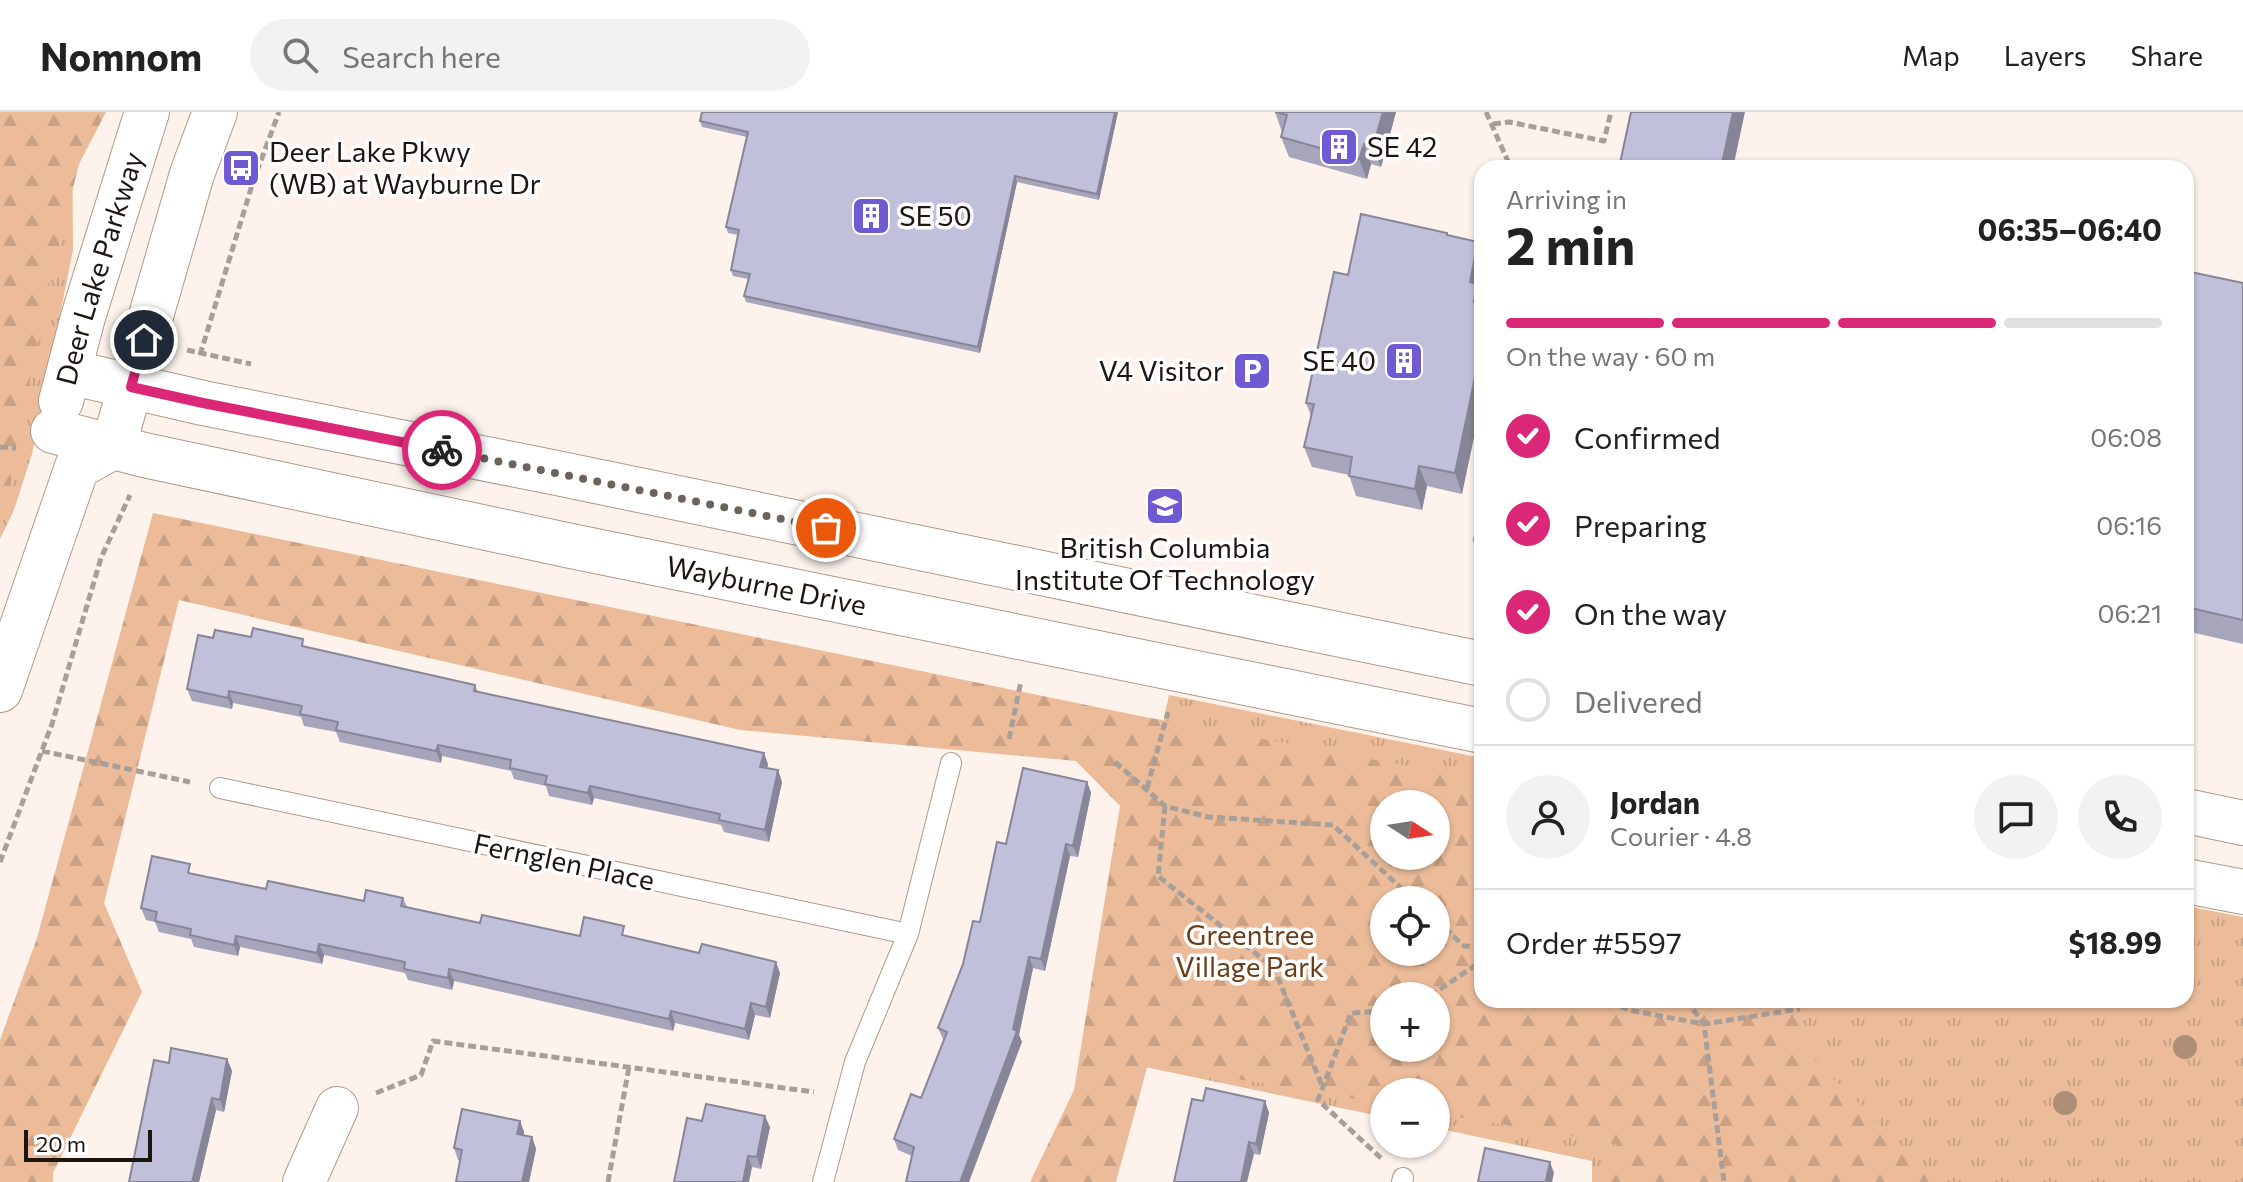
<!DOCTYPE html>
<html lang="en">
<head>
<meta charset="utf-8">
<style>
  :root { --surface:#fff; --page:#f2f2f2; --text:#222; --muted:#767676; --line:#e0e0e0; --accent:#db2777 }
  body { margin:0; font-family:Commissioner,sans-serif; background:var(--page); color:var(--text); height:100vh; display:flex; flex-direction:column; font-size:30px; white-space:nowrap }
  * { box-sizing:border-box; margin:0 }
  p { font-size:26px; color:var(--muted) }
  .icon { flex:none; width:44px; height:44px; fill:none; stroke:currentColor; stroke-width:2; stroke-linecap:round; stroke-linejoin:round }
  .map { position:relative; flex:1; overflow:hidden }
  .sheet { position:absolute; left:1474px; top:48px; width:720px; height:848px; display:flex; flex-direction:column; background:var(--surface); border-radius:24px; box-shadow:0 2px 6px #0004 }
  .sheet>* { flex:none }
  .needle { width:52px; rotate:102deg }
  .controls { position:absolute; left:1370px; top:678px; display:grid; gap:16px }
  .controls a { display:grid; place-items:center; width:80px; height:80px; border-radius:50%; background:var(--surface); box-shadow:0 2px 6px #0004; font-size:40px }
  .scale { position:absolute; left:24px; bottom:20px; width:128px; box-sizing:border-box; padding-left:8px; border:4px solid #1d150f; border-top:0; font-size:22px; line-height:28px; white-space:nowrap; color:#1d150f; -webkit-text-stroke:6px #fff; paint-order:stroke }
  .pin { position:absolute; display:grid; place-items:center; width:68px; height:68px; color:#fff; margin:-34px; border:4px solid #fff; border-radius:50%; box-shadow:0 2px 8px #0007 }
  .courier { position:absolute; display:grid; place-items:center; width:80px; height:80px; margin:-40px; border:6px solid #db2777; border-radius:50%; background:#fff; color:#222; box-shadow:0 2px 10px #0007 }
  .overview em { font-style:normal; font-weight:700 }
  .overview div { display:flex; flex-direction:column-reverse }
  .overview { display:flex; align-items:center; justify-content:space-between; height:136px; padding:0 32px }
  h1 { font-size:52px; font-weight:700; line-height:60px }
  .bar { display:grid; grid-template-columns:repeat(4,1fr); gap:12px 8px; align-content:center; height:96px; padding:0 32px }
  .bar i { height:10px; border-radius:6px; background:var(--line) }
  .bar .on { background:var(--accent) }
  .bar p { grid-column:span 4 }
  .line { display:flex; align-items:center; gap:20px; padding:0 32px; border-top:2px solid var(--line) }
  .line div { flex:1 }
  .round { display:grid; place-items:center; flex:none; width:84px; height:84px; border-radius:42px; background:var(--page) }
  ol { padding:0 32px; list-style:none }
  li { display:flex; align-items:center; gap:24px; height:88px }
  li p { margin-inline-start:auto }
  li .icon { padding:8px; border-radius:50%; background:var(--accent); color:#fff; stroke-width:4 }
  li:last-child { color:var(--muted) }
  li i { width:44px; height:44px; border:4px solid var(--line); border-radius:50% }
  header { display:flex; align-items:center; gap:48px; box-sizing:border-box; height:112px; padding:0 40px; background:var(--surface); border-bottom:2px solid var(--line) }
  header strong { font-size:38px }
  nav { display:flex; gap:44px; margin-inline-start:auto; font-size:28px }
  .search { width:560px; height:72px; background:var(--page); display:flex; align-items:center; gap:20px; box-sizing:border-box; padding:0 28px; border-radius:44px; color:var(--muted); font-size:30px }
  .map>svg:first-child { display:block }
  .grass { fill:url(#grass-tufts); fill-rule:evenodd }
  .forest { fill:url(#forest-firs); fill-rule:evenodd }
  .lines { fill:none; stroke-linecap:round; stroke-linejoin:round }
  .lane-casing { stroke:#b09a8a; stroke-width:22 }
  .street-casing { stroke:#b09a8a; stroke-width:44 }
  .secondary-casing { stroke:#b09a8a; stroke-width:46 }
  .path { stroke:#a99f99; stroke-width:5; stroke-dasharray:8 4; stroke-linecap:butt }
  .lane { stroke:#fff; stroke-width:20 }
  .street { stroke:#fff; stroke-width:42 }
  .secondary { stroke:#fff; stroke-width:44 }
  .tree { fill:#ad8f77 }
  .wall { fill:#a6a5bb }
  .shaded-wall { fill:#878699 }
  .building { fill:#c1c0da; stroke:#878699; stroke-width:2 }
  .done { stroke:#6b635c; stroke-width:8; stroke-dasharray:0 14.4 }
  .route { stroke:#db2777; stroke-width:10 }
  .labels { text-anchor:middle; stroke-width:7; stroke-linejoin:round; paint-order:stroke }
  .poi-label { font-size:28px; fill:#1d150f; stroke:#fff; text-anchor:start }
  .street-label { font-size:28px; fill:#1d150f; stroke:#fff }
  .park-label { font-size:28px; fill:#6b3d17; stroke:#fff }
</style>
</head>
<body>
<header>
<strong>Nomnom</strong>
<div class="search"><svg class="icon" aria-label="search" viewBox="0 0 24 24"><circle cx="10" cy="10" r="6"/><path d="M15 15l6 6"/></svg>Search here</div>
<nav><a>Map</a><a>Layers</a><a>Share</a></nav>
</header>
<div class="map">
<svg width="2243" height="1070" viewBox="0 0 2243 1070">
  <defs>
    <pattern id="grass-tufts" width="24" height="20" patternUnits="userSpaceOnUse" patternTransform="scale(2)"><rect width="24" height="20" fill="#ecbc9a"/><path d="M3 7l-1-3M5 7V3M7 7l1-3M15 17l-1-3M17 17v-4M19 17l1-3" fill="none" stroke="#caa184"/></pattern>
    <pattern id="forest-firs" width="22" height="20" patternUnits="userSpaceOnUse" patternTransform="scale(2)"><rect width="22" height="20" fill="#ecbc9a"/><path d="M5 1l3.5 6h-7zM16 11l3.5 6h-7z" fill="#caa184"/></pattern>
  </defs>
  <rect width="100%" height="100%" fill="#fdf3ec"/>
  <!-- grass -->
  <path class="grass" d="M 0,0 L 72,0 L 73,138 L 32,342 L 14,398 L 0,427 Z
    M 1169,583 L 1482,646 L 1482,888 L 2186,888 L 2186,794 L 2243,805 L 2243,1070 L 1592,1070 L 1592,1049 L 1436,1016 L 1436,980 L 1384,980 L 1384,1005 L 1092,944 ZM 1384,692 L 1436,692 L 1436,744 L 1384,744 ZM 1384,788 L 1436,788 L 1436,840 L 1384,840 ZM 1384,884 L 1436,884 L 1436,936 L 1384,936 Z"/>
  <!-- forest -->
  <path class="forest" d="M 0,0 L 106,0 L 79,52 L 50,169 L 7,385 L 0,400 Z
    M 153,401 L 1140,604 L 1482,668 L 1482,888 L 1799,888 L 1801,935 L 1939,1070 L 1612,1070 L 1616,1032 L 1436,1001 L 1436,980 L 1384,980 L 1384,992 L 1148,952 L 1116,1070 L 1030,1070 L 1074,978 L 1120,694 L 1076,649 L 740,618 L 179,488 L 104,791 L 142,880 L 53,1061 L 53,1070 L 0,1070 L 0,928 L 37,826 ZM 1384,692 L 1436,692 L 1436,744 L 1384,744 ZM 1436,788 L 1436,840 L 1384,840 L 1384,788 ZM 1384,884 L 1436,884 L 1436,936 L 1384,936 Z"/>
  <g class="lines">
    <defs>
      <path id="lane" d="M 220,676 L 908,822
        M 823,1070 L 855,950 L 908,822 L 951,651
        M 1402,1070 L 1403,1066"/>
      <path id="street" d="M 304,1070 L 337,996"/>
      <g id="secondary">
        <path d="M 69,260 L 203,291 L 547,359 L 1482,552"/>
        <path id="s1" d="M 61,289 L 83,205 L 147,0"/>
        <path id="s2" d="M 53,319 L 144,343 L 571,434 L 1482,619"/>
        <path d="M 0,578 L 77,355 L 113,335 L 192,62 L 215,0"/>
        <path d="M 2186,699 L 2243,711"/>
        <path d="M 2186,769 L 2243,780"/>
      </g>
    </defs>
    <!-- lane casing -->
    <use href="#lane" class="lane-casing"/>
    <!-- street casing -->
    <use href="#street" class="street-casing"/>
    <!-- secondary casing -->
    <use href="#secondary" class="secondary-casing"/>
    <!-- path -->
    <path class="path" d="M 1486,0 L 1511,56
      M 1493,12 L 1509,10 L 1604,29 L 1611,0
      M 187,238 L 251,252
      M 200,243 L 253,70 L 279,0
      M 0,335 L 16,336
      M 1475,430 L 1482,398
      M 1009,627 L 1021,569
      M 42,639 L 190,670
      M 1115,650 L 1165,694 L 1208,705 L 1333,713 L 1414,788
      M 1147,676 L 1168,600
      M 1165,694 L 1158,764 L 1274,856 L 1323,976
      M 0,750 L 52,612 L 101,446 L 130,383
      M 1436,808 L 1464,834 L 1482,835
      M 1430,884 L 1482,849
      M 1610,888 L 1628,898 L 1704,912 L 1800,897
      M 1686,888 L 1704,912 L 1724,1070
      M 376,981 L 421,963 L 433,929 L 814,980
      M 1381,1046 L 1318,988 L 1351,901 L 1384,899
      M 608,1070 L 629,955"/>
    <!-- lane -->
    <use href="#lane" class="lane"/>
    <!-- street -->
    <use href="#street" class="street"/>
    <!-- secondary -->
    <use href="#secondary" class="secondary"/>
  </g>
  <!-- trees -->
  <g class="tree">
    <circle cx="2185" cy="935" r="12"/>
    <circle cx="2065" cy="991" r="12"/>
  </g>
  <!-- wall -->
  <path class="wall" d="M 1118,0 L 1099,88 L 1017,70 L 980,241 L 746,190 L 744,184 L 748,167 L 733,164 L 731,158 L 738,123 L 728,121 L 726,115 L 747,25 L 702,15 L 700,9 Z
    M 1275,0 L 1396,0 L 1381,55 L 1371,52 L 1367,67 L 1289,45 L 1281,25 L 1282,20 Z
    M 1448,124 L 1482,141 L 1482,168 L 1480,178 L 1462,382 L 1427,374 L 1422,398 L 1356,384 L 1349,363 L 1312,355 L 1304,335 L 1311,304 L 1306,291 L 1348,163 Z
    M 2186,159 L 2243,171 L 2243,532 L 2186,519 Z
    M 251,525 L 306,535 L 475,573 L 478,580 L 768,652 L 767,656 L 778,658 L 782,670 L 769,730 L 724,720 L 721,713 L 594,686 L 592,693 L 549,684 L 546,674 L 514,667 L 511,659 L 442,644 L 441,651 L 340,630 L 336,620 L 304,614 L 301,605 L 233,591 L 232,597 L 192,589 L 187,577 L 213,526 Z
    M 1087,670 L 1091,681 L 1078,745 L 1070,744 L 1045,859 L 1033,856 L 1019,923 L 1022,930 L 912,1044 L 898,1038 L 894,1027 L 921,986 L 944,929 L 938,916 L 980,810 L 1006,732 Z
    M 193,762 L 266,777 L 364,789 L 403,786 L 407,795 L 480,811 L 580,824 L 628,824 L 780,861 L 770,906 L 755,903 L 749,928 L 675,911 L 673,919 L 454,869 L 452,878 L 408,868 L 405,861 L 324,843 L 322,852 L 240,835 L 238,844 L 194,835 L 191,827 L 159,820 L 155,810 L 146,808 L 141,796 Z
    M 227,947 L 232,959 L 224,1000 L 216,998 L 199,1070 L 129,1070 L 169,951 Z
    M 1203,989 L 1265,989 L 1269,1001 L 1260,1043 L 1254,1042 Z
    M 520,1009 L 524,1020 L 524,1023 L 532,1025 L 536,1037 L 529,1070 L 456,1070 L 460,1048 L 458,1048 L 454,1036 Z
    M 702,1009 L 770,1015 L 761,1057 L 752,1055 Z"/>
  <!-- shaded-wall -->
  <path class="shaded-wall" d="M 1115,0 L 1118,0 L 1099,88 L 1097,82 Z
    M 1383,0 L 1396,0 L 1381,55 L 1373,35 Z
    M 1733,0 L 1745,0 L 1733,56 L 1721,56 Z
    M 1364,32 L 1371,52 L 1367,67 L 1359,47 Z
    M 1015,64 L 1017,70 L 980,241 L 978,235 Z
    M 1478,130 L 1482,141 L 1482,168 L 1480,178 L 1482,184 L 1482,206 L 1474,190 L 1470,170 Z
    M 1482,232 L 1482,288 L 1462,382 L 1455,361 Z
    M 1419,354 L 1427,374 L 1422,398 L 1415,377 Z
    M 229,579 L 233,591 L 232,597 L 228,586 Z
    M 438,633 L 442,644 L 441,651 L 436,639 Z
    M 764,641 L 768,652 L 765,666 L 760,655 Z
    M 778,658 L 782,670 L 769,730 L 765,718 Z
    M 1087,670 L 1091,681 L 1078,745 L 1073,734 Z
    M 590,674 L 594,686 L 592,693 L 588,681 Z
    M 1066,732 L 1070,744 L 1045,859 L 1041,847 Z
    M 236,824 L 240,835 L 238,844 L 234,833 Z
    M 319,832 L 324,843 L 322,852 L 317,841 Z
    M 1029,845 L 1033,856 L 1019,923 L 1022,930 L 969,1070 L 960,1070 L 1013,917 Z
    M 776,850 L 780,861 L 770,906 L 766,895 Z
    M 449,857 L 454,869 L 452,878 L 448,866 Z
    M 751,891 L 755,903 L 749,928 L 745,917 Z
    M 671,899 L 675,911 L 673,919 L 669,907 Z
    M 227,947 L 232,959 L 224,1000 L 220,988 Z
    M 212,986 L 216,998 L 199,1070 L 192,1070 Z
    M 1265,989 L 1269,1001 L 1260,1043 L 1256,1032 Z
    M 765,1004 L 770,1015 L 761,1057 L 757,1045 Z
    M 520,1009 L 524,1020 L 522,1034 L 517,1022 Z
    M 532,1025 L 536,1037 L 529,1070 L 522,1070 Z
    M 1249,1030 L 1254,1042 L 1247,1070 L 1241,1070 Z
    M 748,1044 L 752,1055 L 749,1070 L 743,1070 Z
    M 1550,1050 L 1554,1061 L 1552,1070 L 1546,1068 Z"/>
  <!-- building -->
  <path class="building" d="M 702,0 L 1115,0 L 1097,82 L 1015,64 L 978,235 L 744,184 L 750,162 L 731,158 L 739,118 L 726,115 L 748,20 L 700,9 Z
    M 1275,0 L 1383,0 L 1373,35 L 1364,32 L 1359,47 L 1281,25 L 1287,3 Z
    M 1631,0 L 1733,0 L 1721,56 L 1619,56 Z
    M 1361,102 L 1447,121 L 1447,123 L 1478,130 L 1470,170 L 1478,172 L 1474,190 L 1482,191 L 1482,232 L 1455,361 L 1419,354 L 1415,377 L 1349,364 L 1352,345 L 1304,335 L 1314,292 L 1306,291 L 1334,160 L 1348,163 Z
    M 2186,159 L 2243,171 L 2243,508 L 2186,495 Z
    M 253,516 L 303,527 L 302,534 L 475,573 L 474,579 L 764,641 L 760,655 L 778,658 L 765,718 L 719,708 L 720,702 L 590,674 L 588,681 L 545,672 L 547,664 L 510,656 L 511,648 L 438,633 L 436,639 L 336,618 L 338,610 L 300,602 L 302,594 L 229,579 L 228,586 L 187,577 L 198,523 L 213,526 L 215,518 L 251,525 Z
    M 1023,656 L 1087,670 L 1073,734 L 1066,732 L 1041,847 L 1029,845 L 1013,917 L 1017,919 L 960,1070 L 906,1070 L 914,1035 L 894,1027 L 911,982 L 921,986 L 947,920 L 938,916 L 963,852 L 973,809 L 980,810 L 997,730 L 1006,732 Z
    M 152,744 L 190,752 L 188,761 L 266,777 L 268,769 L 364,789 L 366,778 L 403,786 L 401,794 L 480,811 L 482,803 L 580,824 L 584,805 L 624,814 L 622,823 L 699,841 L 702,832 L 776,850 L 766,895 L 751,891 L 745,917 L 671,899 L 669,907 L 449,857 L 448,866 L 404,857 L 405,850 L 319,832 L 317,841 L 236,824 L 234,833 L 190,823 L 191,817 L 155,809 L 157,800 L 141,796 Z
    M 171,936 L 227,947 L 220,988 L 212,986 L 192,1070 L 129,1070 L 154,948 L 169,951 Z
    M 1206,976 L 1265,989 L 1256,1032 L 1249,1030 L 1241,1070 L 1174,1070 L 1192,987 L 1203,989 Z
    M 706,992 L 765,1004 L 757,1045 L 748,1044 L 743,1070 L 674,1070 L 687,1006 L 702,1009 Z
    M 462,997 L 520,1009 L 517,1022 L 532,1025 L 522,1070 L 456,1070 L 462,1038 L 454,1036 Z
    M 1485,1036 L 1550,1050 L 1546,1068 L 1552,1070 L 1478,1070 Z"/>
  <g class="lines">
    <!-- done -->
    <path class="done" d="M 442,338 L 826,416"/>
    <!-- route -->
    <path class="route" d="M 144,228 L 131,275 L 203,291 L 442,338"/>
  </g>
  <!-- icons -->
  <defs>
    <symbol id="building-square" viewBox="-11 -11 22 22"><rect x="-9" y="-9" width="18" height="18" rx="4" fill="#705ad4" stroke="#fff"/><path d="M-4-6H4V6H1V3H-1V6H-4ZM-2.5-4.3h1.7v1.8h-1.7ZM.8-4.3h1.7v1.8H.8ZM-2.5-1h1.7V.8h-1.7ZM.8-1h1.7V.8H.8Z" fill="#fff"/></symbol>
    <symbol id="bus-square" viewBox="-11 -11 22 22"><rect x="-9" y="-9" width="18" height="18" rx="4" fill="#705ad4" stroke="#fff"/><path d="M-5-6H5V4H4V6H2V4H-2V6H-4V4H-5ZM-3.5-4V0h7V-4ZM-3.5 1.2v1.5H-2V1.2ZM2 1.2v1.5H3.5V1.2Z" fill="#fff"/></symbol>
    <symbol id="parking-square" viewBox="-11 -11 22 22"><rect x="-9" y="-9" width="18" height="18" rx="4" fill="#705ad4" stroke="#fff"/><path d="M-3.5-5.5H1a3.5 3.5 0 0 1 0 7H-1V5.5H-3.5ZM-1-3.4V-.6H.8a1.4 1.4 0 0 0 0-2.8Z" fill="#fff"/></symbol>
    <symbol id="university-square" viewBox="-11 -11 22 22"><rect x="-9" y="-9" width="18" height="18" rx="4" fill="#705ad4" stroke="#fff"/><path d="M0-5L7-2L0 1L-7-2ZM-4 1L0 2.5L4 1V4Q0 6-4 4Z" fill="#fff"/></symbol>
  </defs>
  <g fill-rule="evenodd">
    <use href="#building-square" x="1317" y="13" width="44" height="44"/>
    <use href="#bus-square" x="219" y="34" width="44" height="44"/>
    <use href="#building-square" x="849" y="82" width="44" height="44"/>
    <use href="#building-square" x="1382" y="227" width="44" height="44"/>
    <use href="#parking-square" x="1230" y="237" width="44" height="44"/>
    <use href="#university-square" x="1143" y="372" width="44" height="44"/>
  </g>
  <g class="labels">
    <!-- poi labels -->
    <g class="poi-label">
      <text x="1367" y="45">SE 42</text>
      <text x="269" y="50">Deer Lake Pkwy<tspan x="269" dy="32">(WB) at Wayburne Dr</tspan></text>
      <text x="899" y="114">SE 50</text>
      <text x="1376" y="259" text-anchor="end">SE 40</text>
      <text x="1224" y="269" text-anchor="end">V4 Visitor</text>
      <text x="1165" y="446" text-anchor="middle">British Columbia<tspan x="1165" dy="32">Institute Of Technology</tspan></text>
    </g>
    <!-- street labels -->
    <g class="street-label">
      <text dy="10" stroke="none"><textPath href="#s1" startOffset="138">Deer Lake Parkway</textPath></text>
      <text dy="10" stroke="none"><textPath href="#s2" startOffset="730">Wayburne Drive</textPath></text>
      <text transform="translate(564 750) rotate(12)" y="10">Fernglen Place</text>
    </g>
    <!-- park labels -->
    <g class="park-label">
      <text x="1250" y="833">Greentree<tspan x="1250" dy="32">Village Park</tspan></text>
    </g>
  </g>
</svg>
<div class="controls">
<a><svg class="needle" viewBox="-14 -14 28 28"><path d="M0-13l5 13h-10z" fill="#e53935"/><path d="M0 13l5-13h-10z" fill="#767676"/></svg></a>
<a><svg class="icon" aria-label="locate" viewBox="0 0 24 24"><circle cx="12" cy="12" r="6"/><path d="M12 2v4M12 18v4M2 12h4M18 12h4"/></svg></a>
<a>+</a>
<a>−</a>
</div>
<div class="scale">20 m</div>
<div class="pin" style="left:826px;top:416px;background:#ea580c"><svg class="icon" aria-label="bag" viewBox="0 0 24 24"><path d="M5 8h14l-1 12H6zM9 8a3 3 0 0 1 6 0"/></svg></div>
<div class="pin" style="left:144px;top:228px;background:#1f2937"><svg class="icon" aria-label="home" viewBox="0 0 24 24"><path d="M3 11l9-7 9 7M6 9v11h12V9"/></svg></div>
<div class="courier" style="left:442px;top:338px"><svg class="icon" aria-label="bike" viewBox="0 0 24 24"><circle cx="6" cy="16" r="4"/><circle cx="18" cy="16" r="4"/><path d="M6 16l4-8h5l3 8M10 8l3 8H6M13 5h3"/></svg></div>
<section class="sheet">
<div class="overview"><div><h1>2 min</h1><p>Arriving in</p></div><em>06:35–06:40</em></div>
<div class="bar"><i class="on"></i><i class="on"></i><i class="on"></i><i></i><p>On the way · 60 m</p></div>
<ol>
<li><svg class="icon" aria-label="check" viewBox="0 0 24 24"><path d="M5 12l5 5 9-10"/></svg>Confirmed<p>06:08</p></li>
<li><svg class="icon" aria-label="check" viewBox="0 0 24 24"><path d="M5 12l5 5 9-10"/></svg>Preparing<p>06:16</p></li>
<li><svg class="icon" aria-label="check" viewBox="0 0 24 24"><path d="M5 12l5 5 9-10"/></svg>On the way<p>06:21</p></li>
<li><i></i>Delivered</li>
</ol>
<div class="line" style="height:144px"><a class="round"><svg class="icon" aria-label="person" viewBox="0 0 24 24"><circle cx="12" cy="8" r="4"/><path d="M4 21q1-7 8-7t8 7"/></svg></a><div><b>Jordan</b><p>Courier · 4.8</p></div><a class="round"><svg class="icon" aria-label="chat" viewBox="0 0 24 24"><path d="M4 5h16v11H9l-5 4z"/></svg></a><a class="round"><svg class="icon" aria-label="phone" viewBox="0 0 24 24"><path d="M5 4h4l2 5-3 2q2 4 5 5l2-3 5 2v4C11 20 4 13 5 4z"/></svg></a></div>
<div class="line" style="height:104px"><div>Order #5597</div><b>$18.99</b></div>
</section>
</div>
</body>
</html>
